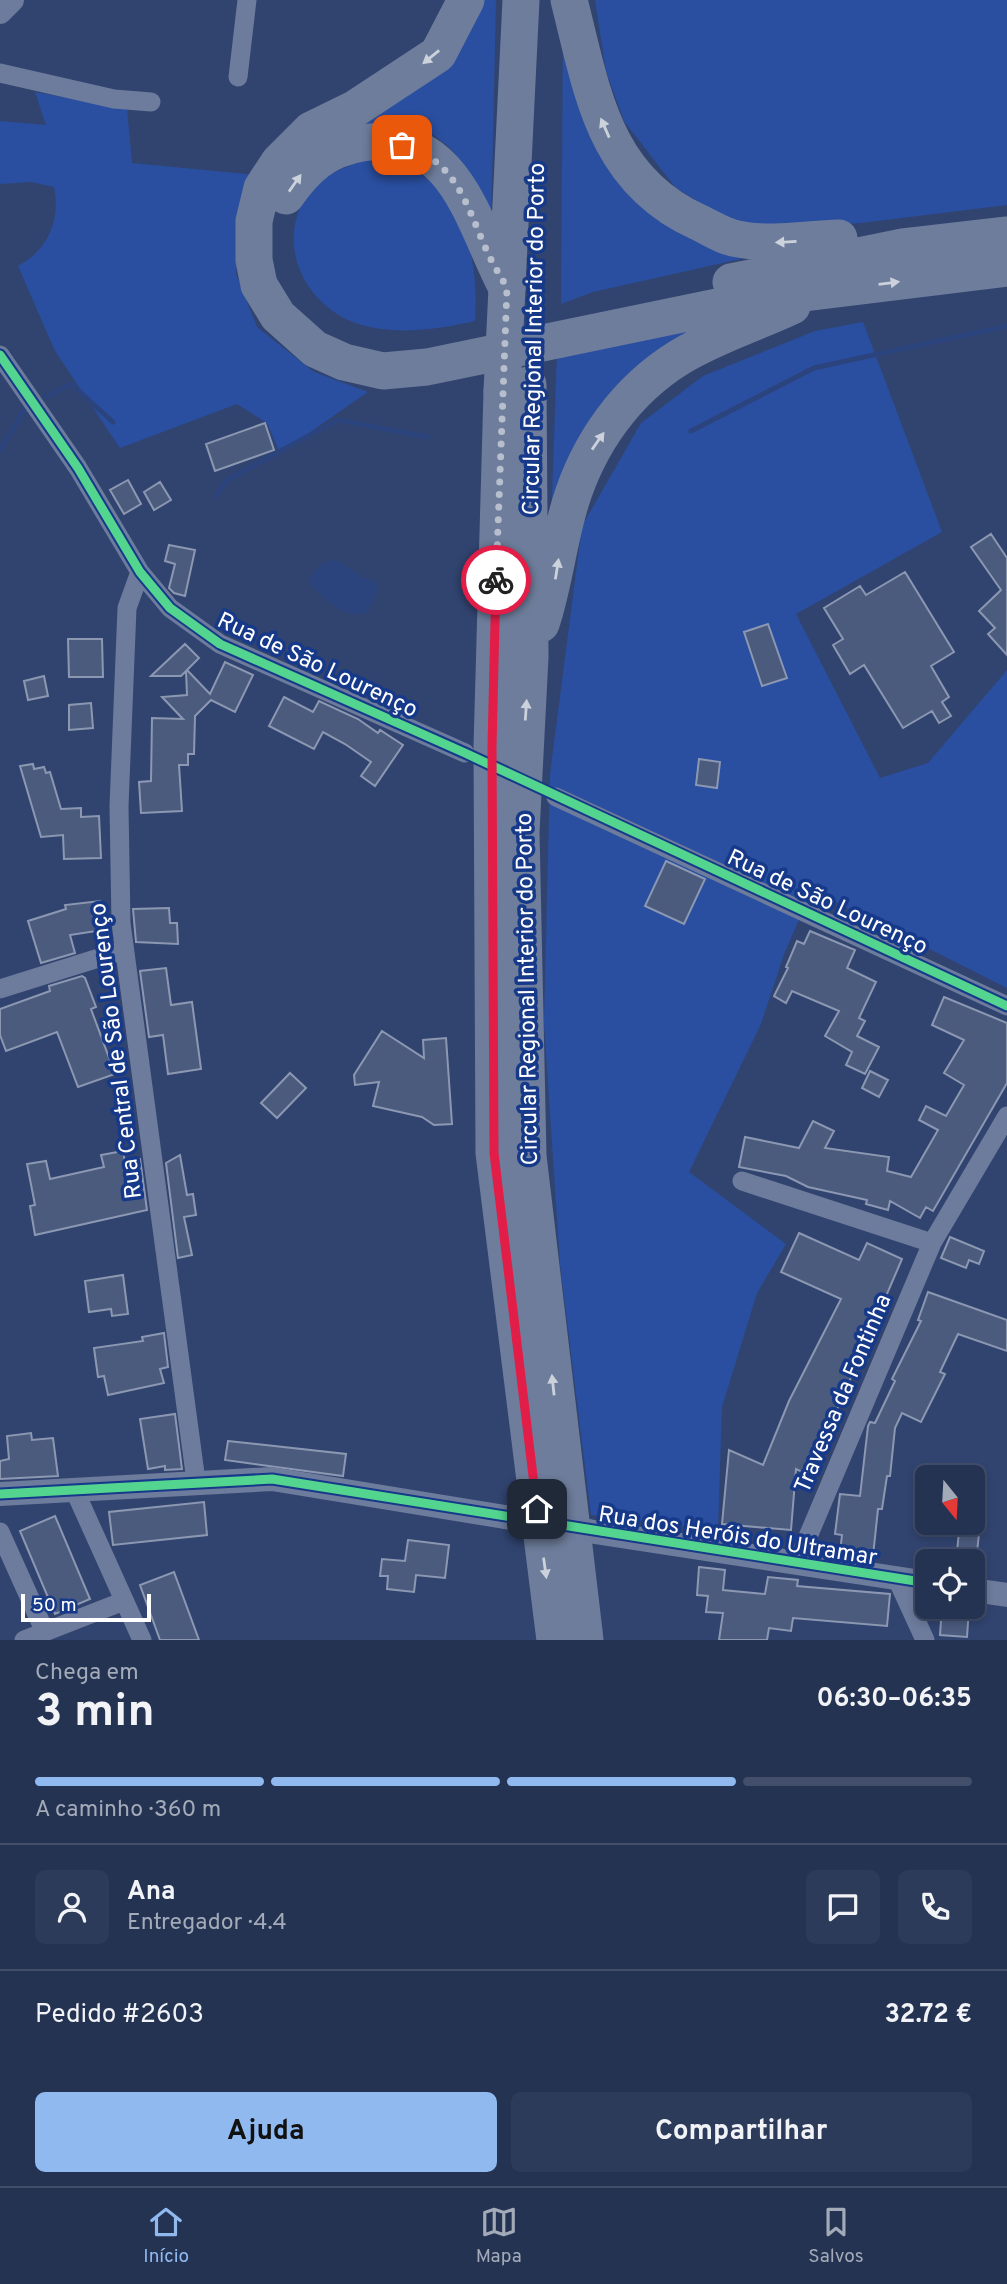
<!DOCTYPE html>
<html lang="pt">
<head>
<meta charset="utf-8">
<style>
  :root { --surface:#253353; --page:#2d3b5a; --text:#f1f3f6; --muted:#a3aab8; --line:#424e6a; --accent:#90b9f0 }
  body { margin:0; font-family:Overpass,sans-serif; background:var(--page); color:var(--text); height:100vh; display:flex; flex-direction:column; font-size:26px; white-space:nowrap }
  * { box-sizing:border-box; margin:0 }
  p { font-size:23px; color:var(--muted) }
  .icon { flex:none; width:38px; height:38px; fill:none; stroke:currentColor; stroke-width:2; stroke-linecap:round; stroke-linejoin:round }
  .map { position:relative; height:1640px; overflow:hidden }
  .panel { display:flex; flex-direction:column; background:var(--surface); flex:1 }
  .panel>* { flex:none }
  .needle { width:46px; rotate:162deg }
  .controls { position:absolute; left:915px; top:1465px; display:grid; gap:14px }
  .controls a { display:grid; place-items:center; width:70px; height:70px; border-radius:10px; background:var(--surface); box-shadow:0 4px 10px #0003,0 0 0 2px var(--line); font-size:35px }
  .scale { position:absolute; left:21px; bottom:18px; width:130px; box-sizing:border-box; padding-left:7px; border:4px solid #fff; border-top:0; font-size:19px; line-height:24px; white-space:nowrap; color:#fff; -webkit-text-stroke:5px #173989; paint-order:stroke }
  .pin { position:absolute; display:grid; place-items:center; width:60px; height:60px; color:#fff; margin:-30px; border-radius:14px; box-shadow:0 4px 10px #0006 }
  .courier { position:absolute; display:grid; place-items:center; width:70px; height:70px; margin:-35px; border:5px solid #e11d48; border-radius:50%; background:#fff; color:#222; box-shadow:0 2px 9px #0007 }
  .head em { font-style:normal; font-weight:700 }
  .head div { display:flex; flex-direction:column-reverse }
  .head { display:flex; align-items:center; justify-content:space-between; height:119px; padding:0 35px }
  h1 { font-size:46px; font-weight:700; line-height:52px }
  .bar { display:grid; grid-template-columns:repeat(4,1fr); gap:10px 7px; align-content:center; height:84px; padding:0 35px }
  .bar i { height:9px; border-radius:5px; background:var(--line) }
  .bar .selected { background:var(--accent) }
  .bar p { grid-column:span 4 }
  .line { display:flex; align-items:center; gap:18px; padding:0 35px; border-top:2px solid var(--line) }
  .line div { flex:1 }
  .round { display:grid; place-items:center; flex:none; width:74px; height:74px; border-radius:10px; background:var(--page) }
  .button { display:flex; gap:14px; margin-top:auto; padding:14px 35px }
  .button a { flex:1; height:80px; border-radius:10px; background:var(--accent); color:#111; font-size:28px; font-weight:700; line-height:80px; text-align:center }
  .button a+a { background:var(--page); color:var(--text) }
  .menu { display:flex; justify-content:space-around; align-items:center; height:98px; border-top:2px solid var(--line); background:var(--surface); font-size:19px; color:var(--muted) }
  .menu a { display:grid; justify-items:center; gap:4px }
  .menu .selected { color:var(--accent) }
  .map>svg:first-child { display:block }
  .green { fill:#2a4fa0 }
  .water { fill:#2c447e }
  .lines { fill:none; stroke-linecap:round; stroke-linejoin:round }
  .stream { stroke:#2c447e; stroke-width:5 }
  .building { fill:#4b5b7e; stroke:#8c98b2; stroke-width:2 }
  .minor { stroke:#6d7b9c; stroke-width:19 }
  .tertiary { stroke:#6d7b9c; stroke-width:24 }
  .motorway { stroke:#6e7d9b; stroke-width:37 }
  .tertiary-bridge { stroke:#6d7b9c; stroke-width:24 }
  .motorway-bridge { stroke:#6e7d9b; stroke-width:37 }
  .cycleway-casing { stroke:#173989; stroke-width:13 }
  .cycleway { stroke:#53d58f; stroke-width:9 }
  .oneway { fill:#ccd2dc }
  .done { stroke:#b7becd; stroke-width:7; stroke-dasharray:0 12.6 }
  .route { stroke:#e11d48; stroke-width:9 }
  .labels { text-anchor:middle; stroke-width:7; stroke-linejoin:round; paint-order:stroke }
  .street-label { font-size:23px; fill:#fff; stroke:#173989 }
</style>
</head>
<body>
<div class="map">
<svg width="1007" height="1640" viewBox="0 0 1007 1640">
  <rect width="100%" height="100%" fill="#31446f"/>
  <!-- green -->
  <path class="green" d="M 476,0 L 496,0 L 491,226 C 473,179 460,138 404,123 C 392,120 374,125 361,126 Z
    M 595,0 L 1007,0 L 1007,205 L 861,223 L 741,229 L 675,187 L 624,121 L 606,71 Z
    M 563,26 L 598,142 L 754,256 L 593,292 L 561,304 Z
    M 35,92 L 127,109 L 132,163 L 256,175 L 241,213 L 236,274 L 257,327 L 314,372 L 368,392 L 280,453 L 267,423 L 237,404 L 120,448 L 55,351 L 18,266 C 48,250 61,220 54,187 L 31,182 L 0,184 L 0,121 L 46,125 Z
    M 366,160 C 456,162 480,244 475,321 C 437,330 385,337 348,320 C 301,298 277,241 307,195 C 320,175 344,167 366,160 Z
    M 708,322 L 670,351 L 550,557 L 557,352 Z
    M 863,322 L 942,532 L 796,614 L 880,778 L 928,763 L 1007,670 L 1007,988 L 812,890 L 784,954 L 761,1024 L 689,1172 L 786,1244 L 757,1293 L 722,1407 L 718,1530 L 591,1515 L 560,1264 L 544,1023 L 550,774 L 582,526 L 641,423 L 703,376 L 815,331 Z"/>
  <!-- water -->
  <path class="water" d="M 336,560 L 364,578 L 374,580 L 379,586 L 368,612 C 344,621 329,601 311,586 L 309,581 C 316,568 321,562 336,560 Z"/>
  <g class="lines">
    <!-- stream -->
    <path class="stream" d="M 46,397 L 71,384 L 113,422
      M 691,431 L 814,368 L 1007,326
      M 0,450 L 25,409
      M 216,496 L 227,480 L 338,420 L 428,437"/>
  </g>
  <!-- building -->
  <path class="building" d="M 265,423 L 274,450 L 215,471 L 206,444 Z
    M 128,480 L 141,504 L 124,514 L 110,490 Z
    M 160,482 L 171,500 L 154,510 L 144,492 Z
    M 991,534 L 1007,558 L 1007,655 L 988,634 L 995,628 L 979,611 L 1001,590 L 971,547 Z
    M 169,545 L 195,550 L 185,596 L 174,593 L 169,588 L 175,564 L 165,561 Z
    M 905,572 L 954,652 L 931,666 L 949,697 L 942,702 L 951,716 L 939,723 L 932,711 L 903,728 L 864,665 L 850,674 L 833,645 L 843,639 L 824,608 L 860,586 L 866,595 Z
    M 768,624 L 787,678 L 762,686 L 744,632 Z
    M 68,639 L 102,639 L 103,677 L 69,677 Z
    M 185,644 L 199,658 L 187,670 L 210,694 L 225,662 L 253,675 L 235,712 L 211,700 L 195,716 L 194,754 L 188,754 L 188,765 L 179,765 L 182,811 L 141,813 L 139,782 L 151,781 L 152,718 L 183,719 L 162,697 L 187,695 L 186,671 L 181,676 L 151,676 Z
    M 44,676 L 48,696 L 28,700 L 24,681 Z
    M 284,697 L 313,712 L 319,701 L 358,719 L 378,733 L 380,730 L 403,745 L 375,786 L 361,776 L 371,762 L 345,744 L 323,732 L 314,749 L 269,726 Z
    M 91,703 L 93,728 L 69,730 L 69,705 Z
    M 699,759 L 720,762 L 717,788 L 696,785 Z
    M 33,764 L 34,769 L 44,767 L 46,773 L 50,772 L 61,809 L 81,808 L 81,817 L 99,816 L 101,858 L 64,859 L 63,835 L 41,837 L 20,766 Z
    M 666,861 L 705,879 L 684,924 L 645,906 Z
    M 100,901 L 103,930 L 70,935 L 75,953 L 41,963 L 28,921 L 66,909 L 65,905 Z
    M 169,908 L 170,923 L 177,923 L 178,944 L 136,942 L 133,909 Z
    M 810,931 L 855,950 L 847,968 L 876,982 L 859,1018 L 865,1021 L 857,1036 L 879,1047 L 865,1074 L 846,1065 L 852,1052 L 825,1036 L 839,1011 L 792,991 L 786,1003 L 774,996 L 788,968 L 786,967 L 797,941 L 804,944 Z
    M 166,968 L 171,1005 L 192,1002 L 201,1069 L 168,1074 L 163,1035 L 149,1037 L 140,971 Z
    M 82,976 L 85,978 L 96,1007 L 91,1009 L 115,1074 L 78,1087 L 57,1032 L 6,1051 L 0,1035 L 0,1009 L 50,991 L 49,986 Z
    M 944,997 L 1007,1023 L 1007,1083 L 933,1211 L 926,1207 L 920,1218 L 890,1201 L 888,1210 L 866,1204 L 867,1200 L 808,1187 L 786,1176 L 739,1167 L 745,1137 L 799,1148 L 813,1121 L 834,1131 L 825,1148 L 889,1157 L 887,1171 L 911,1177 L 938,1130 L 919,1120 L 926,1106 L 946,1116 L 964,1085 L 944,1073 L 964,1040 L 932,1025 Z
    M 382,1031 L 424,1058 L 423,1040 L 446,1038 L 452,1124 L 434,1125 L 422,1117 L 373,1106 L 379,1082 L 355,1085 L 354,1075 Z
    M 870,1071 L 888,1080 L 879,1097 L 862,1088 Z
    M 290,1073 L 306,1088 L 277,1118 L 261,1103 Z
    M 123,1151 L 125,1162 L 140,1159 L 147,1210 L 35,1235 L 30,1206 L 35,1205 L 27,1164 L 46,1161 L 50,1179 L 104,1167 L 101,1155 Z
    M 180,1155 L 187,1195 L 193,1194 L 196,1215 L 184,1217 L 192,1255 L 178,1258 L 166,1163 Z
    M 799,1233 L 859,1260 L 867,1243 L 902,1259 L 809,1475 L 796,1469 L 791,1530 L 722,1524 L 729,1450 L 763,1465 L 789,1401 L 841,1299 L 781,1272 Z
    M 950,1237 L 984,1251 L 979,1264 L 969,1260 L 966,1268 L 941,1258 Z
    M 123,1275 L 128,1314 L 112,1316 L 111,1309 L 89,1312 L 85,1281 Z
    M 928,1292 L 1007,1320 L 1007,1351 L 958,1334 L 940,1372 L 945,1374 L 921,1422 L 902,1413 L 895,1428 L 890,1476 L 887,1476 L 882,1509 L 878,1509 L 873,1556 L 840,1552 L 842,1535 L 835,1534 L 840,1494 L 860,1496 L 868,1426 L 870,1422 L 875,1423 L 895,1381 L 892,1379 L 921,1321 L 918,1320 Z
    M 164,1333 L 168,1367 L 160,1369 L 164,1383 L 108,1395 L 104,1376 L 98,1377 L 94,1348 L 143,1341 L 142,1337 Z
    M 175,1414 L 182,1469 L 165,1470 L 165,1466 L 148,1469 L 140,1419 Z
    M 31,1433 L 32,1440 L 53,1438 L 58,1476 L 0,1479 L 0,1461 L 9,1459 L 7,1436 Z
    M 228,1441 L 346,1454 L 343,1476 L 225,1460 Z
    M 204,1502 L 207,1535 L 113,1545 L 109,1512 Z
    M 55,1516 L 90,1599 L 55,1614 L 20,1531 Z
    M 959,1532 L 979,1534 L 976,1561 L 956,1561 Z
    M 408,1540 L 449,1545 L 445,1578 L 416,1575 L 414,1592 L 387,1589 L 388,1576 L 380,1576 L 382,1559 L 405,1561 Z
    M 699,1567 L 725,1570 L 723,1590 L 765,1594 L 768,1577 L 798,1580 L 797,1586 L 890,1594 L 887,1626 L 793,1618 L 791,1631 L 769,1628 L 767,1640 L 719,1640 L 723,1613 L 706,1612 L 708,1596 L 697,1595 Z
    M 174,1572 L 199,1640 L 160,1640 L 140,1585 Z
    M 942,1606 L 969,1608 L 967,1637 L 940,1635 Z"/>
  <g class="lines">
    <!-- minor -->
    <path class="minor" d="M 0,73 L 114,99 L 151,102
      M 238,77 L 247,0
      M 0,355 L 78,468 L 140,572 L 170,608 L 220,644 L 465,753
      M 140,572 L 127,608 L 119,806 L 121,923 L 196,1481
      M 556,797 L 1007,1006
      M 0,989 L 124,950
      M 742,1181 L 932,1243
      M 74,1489 L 142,1640
      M 0,1532 L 45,1632
      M 800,1564 L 804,1546 L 932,1243 L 1007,1116
      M 897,1579 L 925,1640
      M 24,1640 L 124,1601"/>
    <!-- tertiary -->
    <path class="tertiary" d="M 0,12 L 12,0
      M 0,1494 L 272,1479 L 505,1517
      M 588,1531 L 928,1583
      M 973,1590 L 1007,1595"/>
    <!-- motorway -->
    <path class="motorway" d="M 466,0 L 438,54 L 356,108 L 311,130 L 279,162 L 262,188 L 254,221 L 254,260 L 259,285 L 278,316 L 315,349 L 344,362 L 383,371 L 427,367 L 755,299 L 1007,268
      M 569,0 C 592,90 603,179 698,222 C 711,228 724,237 738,239 C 772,246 805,239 839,238
      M 286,196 C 306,167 326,149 362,143 C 456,128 473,224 507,288
      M 731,282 L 903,247 L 1007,235
      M 507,286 L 521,0
      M 528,385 L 530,657 L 521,832 L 528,1156 L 585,1640
      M 502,391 L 492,747 L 494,1153 L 555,1640
      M 541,624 C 554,585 558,544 570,504 C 588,444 626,390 680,357 C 714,336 756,323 792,306"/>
    <!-- tertiary-bridge -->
    <path class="tertiary-bridge" d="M 505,1517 L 588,1531"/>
    <!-- motorway-bridge -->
    <path class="motorway-bridge" d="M 502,391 L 507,288"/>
    <defs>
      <path id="cycleway" d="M 0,355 L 78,468 L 140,572 L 170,608 L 220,644 L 465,753 L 1007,1006
        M 0,1494 L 272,1479 L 928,1583"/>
    </defs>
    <!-- cycleway casing -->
    <use href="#cycleway" class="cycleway-casing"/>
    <!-- cycleway -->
    <use href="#cycleway" class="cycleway"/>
  </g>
  <!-- one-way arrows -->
  <defs><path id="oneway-solid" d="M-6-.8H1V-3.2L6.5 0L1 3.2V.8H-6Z" transform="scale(1.75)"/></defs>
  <g class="oneway">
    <use href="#oneway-solid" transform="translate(431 57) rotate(141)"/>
    <use href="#oneway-solid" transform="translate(605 128) rotate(-114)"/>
    <use href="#oneway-solid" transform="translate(295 183) rotate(-55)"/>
    <use href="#oneway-solid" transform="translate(786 242) rotate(177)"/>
    <use href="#oneway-solid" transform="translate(889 283) rotate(-7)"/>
    <use href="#oneway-solid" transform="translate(598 441) rotate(-55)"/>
    <use href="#oneway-solid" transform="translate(557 569) rotate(-81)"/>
    <use href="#oneway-solid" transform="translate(526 710) rotate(-86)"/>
    <use href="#oneway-solid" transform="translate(553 1385) rotate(-96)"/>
    <use href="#oneway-solid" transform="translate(545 1568) rotate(82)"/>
  </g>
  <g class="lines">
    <!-- done -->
    <path class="done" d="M 402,145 C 456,160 466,204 486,249 C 492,263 500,275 507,288 L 496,580"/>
    <!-- route -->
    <path class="route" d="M 496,580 L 492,747 L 494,1153 L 537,1509"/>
  </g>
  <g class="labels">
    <!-- street labels -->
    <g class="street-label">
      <text transform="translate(533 339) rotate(-89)" y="8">Circular Regional Interior do Porto</text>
      <text transform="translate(318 664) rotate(25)" y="8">Rua de São Lourenço</text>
      <text transform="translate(828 901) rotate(25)" y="8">Rua de São Lourenço</text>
      <text transform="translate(526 989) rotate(-91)" y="8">Circular Regional Interior do Porto</text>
      <text transform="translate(115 1051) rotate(-97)" y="8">Rua Central de São Lourenço</text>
      <text transform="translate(842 1393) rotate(-67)" y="8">Travessa da Fontinha</text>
      <text transform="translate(738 1535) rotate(9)" y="8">Rua dos Heróis do Ultramar</text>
    </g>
  </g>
</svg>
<div class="controls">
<a><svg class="needle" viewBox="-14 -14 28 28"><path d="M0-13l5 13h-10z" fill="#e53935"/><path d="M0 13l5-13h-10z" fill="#a3aab8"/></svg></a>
<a><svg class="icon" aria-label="locate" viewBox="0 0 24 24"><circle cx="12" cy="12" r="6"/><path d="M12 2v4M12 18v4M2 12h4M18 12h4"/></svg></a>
</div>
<div class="scale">50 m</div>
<div class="pin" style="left:402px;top:145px;background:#ea580c"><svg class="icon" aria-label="bag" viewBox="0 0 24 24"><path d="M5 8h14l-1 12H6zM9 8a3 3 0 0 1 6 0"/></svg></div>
<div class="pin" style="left:537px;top:1509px;background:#1f2937"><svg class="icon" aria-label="home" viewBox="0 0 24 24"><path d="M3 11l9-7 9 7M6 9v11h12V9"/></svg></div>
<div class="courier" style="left:496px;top:580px"><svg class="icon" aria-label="bike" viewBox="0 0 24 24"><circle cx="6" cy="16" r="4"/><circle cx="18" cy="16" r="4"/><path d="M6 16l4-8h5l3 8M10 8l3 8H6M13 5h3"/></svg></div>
</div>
<section class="panel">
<div class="head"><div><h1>3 min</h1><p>Chega em</p></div><em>06:30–06:35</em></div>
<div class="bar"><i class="selected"></i><i class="selected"></i><i class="selected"></i><i></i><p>A caminho · 360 m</p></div>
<div class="line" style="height:126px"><a class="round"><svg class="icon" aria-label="person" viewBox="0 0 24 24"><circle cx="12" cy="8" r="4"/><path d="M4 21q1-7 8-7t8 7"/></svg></a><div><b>Ana</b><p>Entregador · 4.4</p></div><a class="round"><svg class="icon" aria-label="chat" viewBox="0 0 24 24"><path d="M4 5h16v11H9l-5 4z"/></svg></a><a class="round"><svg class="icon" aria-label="phone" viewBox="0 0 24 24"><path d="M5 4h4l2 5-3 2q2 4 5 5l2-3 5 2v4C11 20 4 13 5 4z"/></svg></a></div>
<div class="line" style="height:91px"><div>Pedido #2603</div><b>32.72 €</b></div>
<div class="button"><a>Ajuda</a><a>Compartilhar</a></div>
</section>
<nav class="menu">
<a class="selected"><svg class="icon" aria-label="home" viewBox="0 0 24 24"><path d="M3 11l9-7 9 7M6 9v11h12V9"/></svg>Início</a>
<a><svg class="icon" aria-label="map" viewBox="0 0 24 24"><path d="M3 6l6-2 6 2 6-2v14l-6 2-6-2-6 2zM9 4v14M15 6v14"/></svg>Mapa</a>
<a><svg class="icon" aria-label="saved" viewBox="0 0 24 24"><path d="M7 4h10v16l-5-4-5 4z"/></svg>Salvos</a>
</nav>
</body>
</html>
